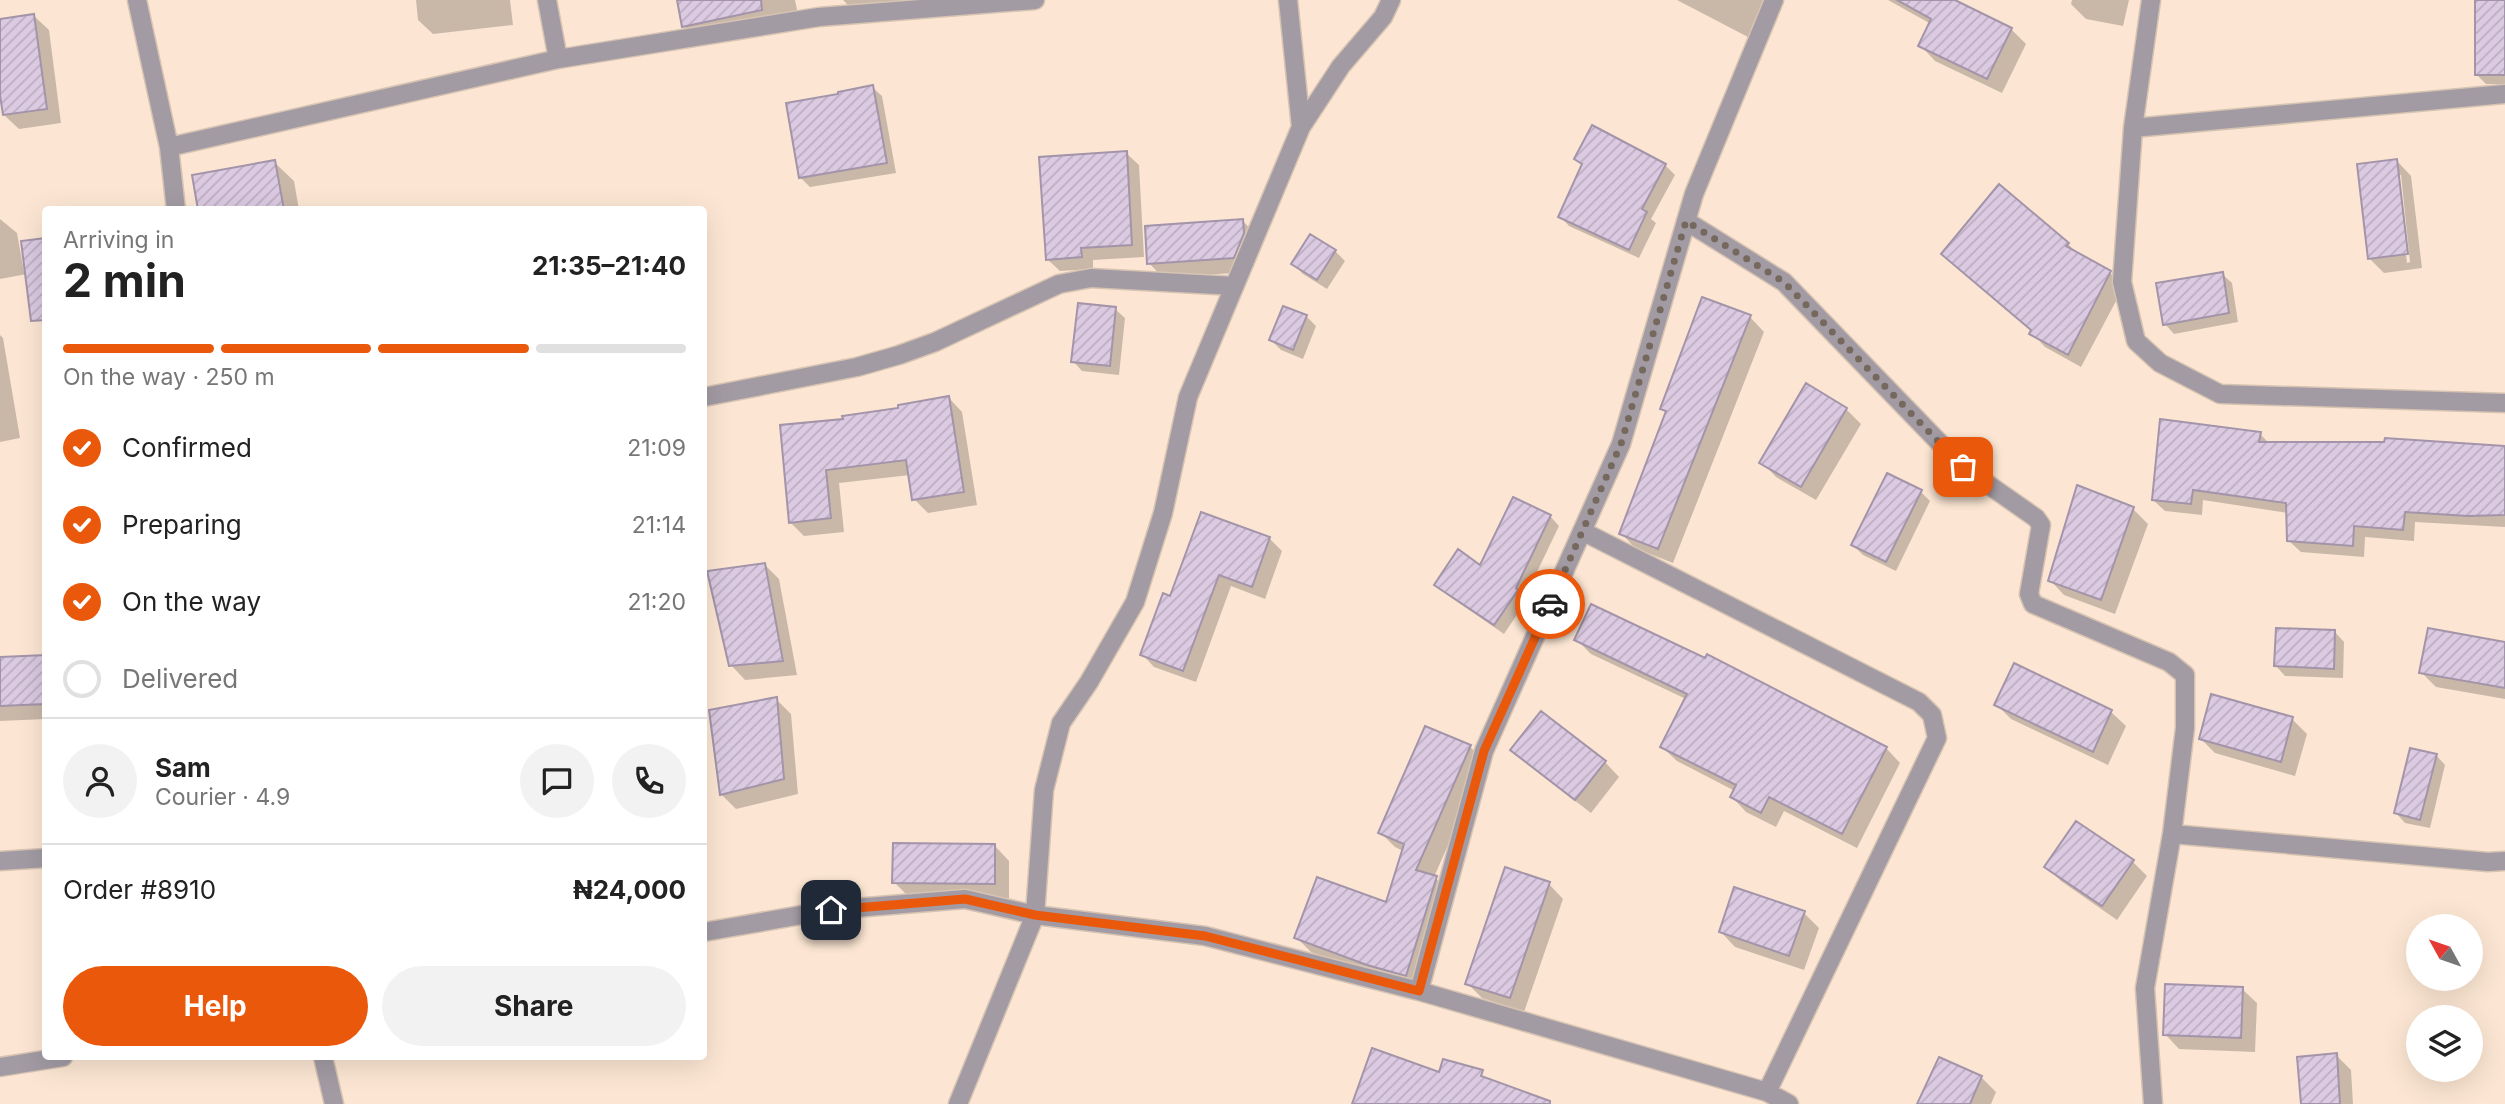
<!DOCTYPE html>
<html lang="en">
<head>
<meta charset="utf-8">
<style>
  :root { --surface:#fff; --page:#f2f2f2; --text:#222; --muted:#767676; --line:#e0e0e0; --accent:#ea580c }
  body { margin:0; font-family:Inter,sans-serif; background:var(--page); color:var(--text); height:100vh; display:flex; flex-direction:column; font-size:26px; white-space:nowrap }
  * { box-sizing:border-box; margin:0 }
  p { font-size:23px; color:var(--muted) }
  .icon { flex:none; width:38px; height:38px; fill:none; stroke:currentColor; stroke-width:2; stroke-linecap:round; stroke-linejoin:round }
  .map { position:relative; flex:1; overflow:hidden }
  .side { position:absolute; left:42px; top:206px; width:665px; height:854px; display:flex; flex-direction:column; background:var(--surface); border-radius:7px; box-shadow:0 7px 28px #0002 }
  .side>* { flex:none }
  .needle { width:46px; rotate:310deg }
  .controls { position:absolute; left:2406px; top:914px; display:grid; gap:14px }
  .controls a { display:grid; place-items:center; width:77px; height:77px; border-radius:50%; background:var(--surface); box-shadow:0 7px 28px #0002; font-size:35px }
  .pin { position:absolute; display:grid; place-items:center; width:60px; height:60px; color:#fff; margin:-30px; border-radius:14px; box-shadow:0 4px 10px #0006 }
  .courier { position:absolute; display:grid; place-items:center; width:70px; height:70px; margin:-35px; border:5px solid #ea580c; border-radius:50%; background:#fff; color:#222; box-shadow:0 2px 9px #0007 }
  .overview em { font-style:normal; font-weight:700 }
  .overview div { display:flex; flex-direction:column-reverse }
  .overview { display:flex; align-items:center; justify-content:space-between; height:119px; padding:0 21px }
  h1 { font-size:46px; font-weight:700; line-height:52px }
  .bar { display:grid; grid-template-columns:repeat(4,1fr); gap:10px 7px; align-content:center; height:84px; padding:0 21px }
  .bar i { height:9px; border-radius:5px; background:var(--line) }
  .bar .current { background:var(--accent) }
  .bar p { grid-column:span 4 }
  .line { display:flex; align-items:center; gap:18px; padding:0 21px; border-top:2px solid var(--line) }
  .line div { flex:1 }
  .round { display:grid; place-items:center; flex:none; width:74px; height:74px; border-radius:37px; background:var(--page) }
  ol { padding:0 21px; list-style:none }
  li { display:flex; align-items:center; gap:21px; height:77px }
  li p { margin-inline-start:auto }
  li .icon { padding:7px; border-radius:50%; background:var(--accent); color:#fff; stroke-width:4 }
  li:last-child { color:var(--muted) }
  li i { width:38px; height:38px; border:4px solid var(--line); border-radius:50% }
  .button { display:flex; gap:14px; margin-top:auto; padding:14px 21px }
  .button a { flex:1; height:80px; border-radius:42px; background:var(--accent); color:#fff; font-size:28px; font-weight:700; line-height:80px; text-align:center }
  .button a+a { background:var(--page); color:var(--text) }
  .map>svg:first-child { display:block }
  .shadow { fill:#0003; fill-rule:evenodd }
  .building { fill:url(#building-hatch); stroke:#a394a9; stroke-width:2 }
  .lines { fill:none; stroke-linecap:round; stroke-linejoin:round }
  .street-casing { stroke:#d7c3b2; stroke-width:21 }
  .street { stroke:#a29ba4; stroke-width:18 }
  .done { stroke:#75685d; stroke-width:7; stroke-dasharray:0 12.6 }
  .route { stroke:#ea580c; stroke-width:9 }
</style>
</head>
<body>
<div class="map">
<svg width="2505" height="1104" viewBox="0 0 2505 1104">
  <defs>
    <pattern id="building-hatch" width="6" height="6" patternUnits="userSpaceOnUse" patternTransform="scale(1.75)"><rect width="6" height="6" fill="#dbcae1"/><path d="M-1 1l2-2M0 6l6-6M5 7l2-2" fill="none" stroke="#bcadc1"/></pattern>
  </defs>
  <rect width="100%" height="100%" fill="#fce6d3"/>
  <!-- shadow -->
  <path class="shadow" d="M 416,0 L 510,0 L 513,25 L 433,34 L 418,20 Z
    M 678,0 L 795,0 L 799,19 L 698,41 L 684,26 Z
    M 843,0 L 945,0 L 854,11 Z
    M 1677,0 L 1767,0 L 1748,37 Z
    M 1888,0 L 1950,0 L 2011,29 L 2026,44 L 2002,93 L 1935,61 L 1921,46 L 1931,24 Z
    M 2072,0 L 2129,0 L 2123,26 L 2086,19 L 2071,4 Z
    M 2505,0 L 2505,84 L 2486,84 L 2476,74 Z
    M 34,16 L 49,30 L 61,123 L 19,129 L 4,115 L 0,81 L 0,20 Z
    M 872,87 L 882,96 L 896,173 L 810,187 L 800,177 Z
    M 1126,153 L 1139,165 L 1144,257 L 1093,260 L 1093,269 L 1060,271 L 1047,259 Z
    M 1576,159 L 1665,165 L 1675,175 L 1651,219 L 1656,223 L 1639,258 L 1569,226 L 1560,216 L 1583,166 Z
    M 2397,161 L 2411,176 L 2422,268 L 2384,273 L 2369,258 ZM 2397,175 L 2401,175 L 2410,262 L 2407,263 Z
    M 274,162 L 294,181 L 299,210 L 200,210 Z
    M 0,219 L 17,233 L 24,272 L 27,271 L 27,274 L 0,279 Z
    M 1243,221 L 1257,236 L 1248,272 L 1163,278 L 1149,263 Z
    M 2068,244 L 2080,256 L 2110,273 L 2124,286 L 2081,367 L 2045,347 L 2032,333 L 2033,331 L 1944,254 Z
    M 1335,251 L 1345,261 L 1327,289 L 1303,274 L 1293,264 Z
    M 2222,274 L 2232,283 L 2238,322 L 2174,334 L 2165,324 Z
    M 1115,309 L 1125,318 L 1119,375 L 1082,371 L 1073,361 Z
    M 1306,316 L 1316,326 L 1303,359 L 1281,350 L 1271,340 Z
    M 1750,317 L 1764,332 L 1673,563 L 1635,548 L 1621,533 L 1667,414 L 1662,409 Z
    M 0,335 L 3,338 L 20,438 L 0,442 Z
    M 1806,386 L 1846,409 L 1861,424 L 1816,500 L 1776,477 L 1762,462 Z
    M 949,398 L 962,412 L 977,505 L 928,513 L 914,499 L 910,475 L 839,483 L 844,532 L 804,536 L 790,522 L 845,421 Z
    M 2260,434 L 2270,444 L 2505,448 L 2505,527 L 2415,522 L 2414,541 L 2365,537 L 2364,557 L 2301,552 L 2289,541 L 2288,513 L 2203,500 L 2202,515 L 2165,511 L 2153,500 Z
    M 2078,487 L 2133,509 L 2148,524 L 2115,614 L 2064,595 L 2050,580 Z
    M 1921,492 L 1930,501 L 1896,571 L 1863,555 L 1853,545 Z
    M 1202,514 L 1270,539 L 1282,551 L 1265,599 L 1231,586 L 1196,682 L 1154,667 L 1142,654 L 1171,598 Z
    M 1550,516 L 1559,526 L 1524,599 L 1526,601 L 1504,634 L 1446,594 L 1436,585 L 1481,567 Z
    M 764,564 L 779,579 L 797,675 L 745,680 L 731,665 Z
    M 2335,632 L 2344,642 L 2343,678 L 2285,676 L 2276,666 Z
    M 1576,639 L 1706,661 L 1886,748 L 1900,763 L 1857,848 L 1784,811 L 1776,827 L 1746,812 L 1732,797 L 1735,791 L 1677,761 L 1662,747 L 1686,699 L 1591,654 Z
    M 2505,644 L 2505,699 L 2436,687 L 2421,672 Z
    M 46,657 L 46,719 L 0,721 L 0,659 Z
    M 2015,666 L 2111,712 L 2126,726 L 2108,765 L 2011,719 L 1996,704 Z
    M 776,699 L 791,714 L 798,794 L 736,809 L 722,795 L 711,712 Z
    M 2292,719 L 2307,734 L 2295,776 L 2215,753 L 2201,739 Z
    M 1470,747 L 1485,761 L 1434,877 L 1451,893 L 1421,990 L 1383,980 L 1311,952 L 1296,937 L 1387,904 L 1403,851 L 1395,847 L 1380,832 Z
    M 1513,749 L 1605,762 L 1619,777 L 1591,813 L 1527,764 Z
    M 2436,755 L 2445,765 L 2430,828 L 2405,823 L 2396,813 Z
    M 995,846 L 1009,861 L 1009,898 L 909,897 L 894,882 Z
    M 2133,862 L 2147,876 L 2117,920 L 2061,881 L 2046,866 Z
    M 1549,884 L 1563,899 L 1524,1012 L 1482,998 L 1467,983 Z
    M 1804,913 L 1819,928 L 1804,970 L 1735,947 L 1721,932 Z
    M 2242,989 L 2257,1003 L 2255,1052 L 2179,1049 L 2165,1034 Z
    M 2336,1055 L 2351,1070 L 2353,1104 L 2303,1104 Z
    M 1939,1059 L 1981,1077 L 1996,1092 L 1991,1104 L 1919,1104 Z"/>
  <!-- building -->
  <path class="building" d="M 677,0 L 761,0 L 762,10 L 682,27 Z
    M 1897,0 L 1955,0 L 2012,28 L 1987,79 L 1918,46 L 1931,19 Z
    M 2475,0 L 2505,0 L 2505,75 L 2475,75 Z
    M 34,14 L 47,109 L 3,115 L 0,95 L 0,19 Z
    M 873,85 L 887,163 L 799,178 L 786,103 L 838,94 L 838,92 Z
    M 1592,125 L 1666,164 L 1642,209 L 1647,212 L 1629,250 L 1558,217 L 1582,164 L 1574,159 Z
    M 1127,151 L 1132,245 L 1081,248 L 1082,257 L 1046,260 L 1039,157 Z
    M 2397,159 L 2408,254 L 2368,259 L 2357,164 Z
    M 275,160 L 284,210 L 198,210 L 192,175 Z
    M 1999,184 L 2069,243 L 2066,246 L 2111,271 L 2068,355 L 2029,334 L 2031,330 L 1941,254 Z
    M 1243,219 L 1244,233 L 1234,258 L 1147,264 L 1145,226 Z
    M 1310,234 L 1336,250 L 1317,280 L 1291,264 Z
    M 46,238 L 46,320 L 31,321 L 21,241 Z
    M 2223,272 L 2229,313 L 2163,325 L 2156,283 Z
    M 1702,297 L 1751,315 L 1658,549 L 1619,534 L 1666,411 L 1660,409 Z
    M 1078,303 L 1116,307 L 1110,366 L 1071,362 Z
    M 1283,306 L 1307,315 L 1293,350 L 1269,340 Z
    M 1806,383 L 1847,408 L 1801,487 L 1759,463 Z
    M 949,396 L 964,492 L 912,500 L 906,460 L 826,470 L 831,518 L 789,523 L 780,425 L 843,419 L 842,416 L 898,408 L 898,405 Z
    M 2160,419 L 2261,432 L 2259,442 L 2384,442 L 2385,438 L 2505,446 L 2505,515 L 2468,516 L 2405,512 L 2403,530 L 2354,526 L 2353,546 L 2287,541 L 2286,503 L 2193,490 L 2191,504 L 2152,500 Z
    M 1887,473 L 1922,490 L 1886,562 L 1851,545 Z
    M 2077,485 L 2134,507 L 2101,600 L 2048,581 Z
    M 1513,497 L 1551,515 L 1516,588 L 1518,590 L 1494,625 L 1434,585 L 1458,549 L 1480,565 Z
    M 1201,512 L 1270,537 L 1252,587 L 1219,575 L 1183,671 L 1140,655 L 1163,593 L 1170,596 Z
    M 765,563 L 783,661 L 729,666 L 707,571 Z
    M 1591,604 L 1705,658 L 1707,654 L 1887,747 L 1842,834 L 1769,797 L 1761,813 L 1730,797 L 1736,785 L 1660,747 L 1687,694 L 1574,640 Z
    M 2276,628 L 2335,630 L 2334,669 L 2274,666 Z
    M 2428,628 L 2505,642 L 2505,688 L 2419,673 Z
    M 46,655 L 46,704 L 0,706 L 0,657 Z
    M 2014,663 L 2112,710 L 2093,752 L 1994,705 Z
    M 2211,694 L 2293,717 L 2281,762 L 2199,739 Z
    M 777,697 L 784,779 L 720,795 L 709,710 Z
    M 1541,711 L 1606,761 L 1575,800 L 1510,750 Z
    M 1425,726 L 1471,745 L 1416,870 L 1437,876 L 1406,976 L 1367,965 L 1294,938 L 1317,877 L 1386,902 L 1404,844 L 1378,833 Z
    M 2410,748 L 2437,754 L 2420,820 L 2394,813 Z
    M 2076,821 L 2134,860 L 2102,906 L 2044,867 Z
    M 893,843 L 995,844 L 995,884 L 892,883 Z
    M 1505,867 L 1550,882 L 1510,998 L 1465,984 Z
    M 1734,887 L 1805,911 L 1789,956 L 1719,932 Z
    M 2165,984 L 2243,987 L 2241,1038 L 2163,1035 Z
    M 1372,1048 L 1439,1072 L 1443,1059 L 1483,1070 L 1481,1076 L 1550,1101 L 1550,1104 L 1352,1104 Z
    M 2337,1053 L 2340,1104 L 2301,1104 L 2297,1057 Z
    M 1939,1057 L 1982,1076 L 1970,1104 L 1917,1104 Z"/>
  <g class="lines">
    <defs>
      <path id="street" d="M 137,0 L 169,147 L 176,210
        M 547,0 L 558,59
        M 1288,0 L 1301,127
        M 2151,0 L 2133,128 L 2122,282 L 2136,341 L 2160,363 L 2220,394 L 2505,403
        M 2133,128 L 2505,94
        M 169,147 L 558,59 L 819,17 L 1035,0
        M 1686,221 L 1784,282 L 1963,467 L 2036,518 L 2041,525 L 2029,594 L 2033,604 L 2169,662 L 2185,675 L 2185,728 L 2172,834 L 2145,988 L 2153,1104
        M 704,397 L 857,367 L 899,355 L 935,342 L 1059,284 L 1091,278 L 1234,286
        M 1582,531 L 1919,702 L 1932,715 L 1937,738 L 1767,1092
        M 2172,834 L 2488,862 L 2505,861
        M 0,861 L 46,858
        M 704,932 L 830,910 L 965,899 L 1035,915 L 1205,936 L 1419,991 L 1767,1092 L 1789,1104
        M 1419,991 L 1484,751 L 1621,444 L 1694,194 L 1774,0
        M 323,1057 L 334,1104
        M 0,1067 L 63,1057
        M 958,1104 L 1035,915 L 1044,790 L 1061,723 L 1089,682 L 1135,602 L 1163,513 L 1188,397 L 1301,127 L 1341,66 L 1383,17 L 1391,0"/>
    </defs>
    <!-- street casing -->
    <use href="#street" class="street-casing"/>
    <!-- street -->
    <use href="#street" class="street"/>
  </g>
  <g class="lines">
    <!-- done -->
    <path class="done" d="M 1550,604 L 1621,444 L 1686,221 L 1784,282 L 1963,467"/>
    <!-- route -->
    <path class="route" d="M 831,910 L 965,899 L 1035,915 L 1205,936 L 1419,991 L 1484,751 L 1550,604"/>
  </g>
</svg>
<div class="controls">
<a><svg class="needle" viewBox="-14 -14 28 28"><path d="M0-13l5 13h-10z" fill="#e53935"/><path d="M0 13l5-13h-10z" fill="#767676"/></svg></a>
<a><svg class="icon" aria-label="layers" viewBox="0 0 24 24"><path d="M12 4l9 5-9 5-9-5zM3 14l9 5 9-5"/></svg></a>
</div>
<div class="pin" style="left:1963px;top:467px;background:#ea580c"><svg class="icon" aria-label="bag" viewBox="0 0 24 24"><path d="M5 8h14l-1 12H6zM9 8a3 3 0 0 1 6 0"/></svg></div>
<div class="pin" style="left:831px;top:910px;background:#1f2937"><svg class="icon" aria-label="home" viewBox="0 0 24 24"><path d="M3 11l9-7 9 7M6 9v11h12V9"/></svg></div>
<div class="courier" style="left:1550px;top:604px"><svg class="icon" aria-label="car" viewBox="0 0 24 24"><path d="M5 17H2v-5l4-1 3-4h7l3 4 3 1v5h-3M9 17h6M6 11h13"/><circle cx="7" cy="17" r="2"/><circle cx="17" cy="17" r="2"/></svg></div>
<section class="side">
<div class="overview"><div><h1>2 min</h1><p>Arriving in</p></div><em>21:35–21:40</em></div>
<div class="bar"><i class="current"></i><i class="current"></i><i class="current"></i><i></i><p>On the way · 250 m</p></div>
<ol>
<li><svg class="icon" aria-label="check" viewBox="0 0 24 24"><path d="M5 12l5 5 9-10"/></svg>Confirmed<p>21:09</p></li>
<li><svg class="icon" aria-label="check" viewBox="0 0 24 24"><path d="M5 12l5 5 9-10"/></svg>Preparing<p>21:14</p></li>
<li><svg class="icon" aria-label="check" viewBox="0 0 24 24"><path d="M5 12l5 5 9-10"/></svg>On the way<p>21:20</p></li>
<li><i></i>Delivered</li>
</ol>
<div class="line" style="height:126px"><a class="round"><svg class="icon" aria-label="person" viewBox="0 0 24 24"><circle cx="12" cy="8" r="4"/><path d="M4 21q1-7 8-7t8 7"/></svg></a><div><b>Sam</b><p>Courier · 4.9</p></div><a class="round"><svg class="icon" aria-label="chat" viewBox="0 0 24 24"><path d="M4 5h16v11H9l-5 4z"/></svg></a><a class="round"><svg class="icon" aria-label="phone" viewBox="0 0 24 24"><path d="M5 4h4l2 5-3 2q2 4 5 5l2-3 5 2v4C11 20 4 13 5 4z"/></svg></a></div>
<div class="line" style="height:91px"><div>Order #8910</div><b>₦24,000</b></div>
<div class="button"><a>Help</a><a>Share</a></div>
</section>
</div>
</body>
</html>
